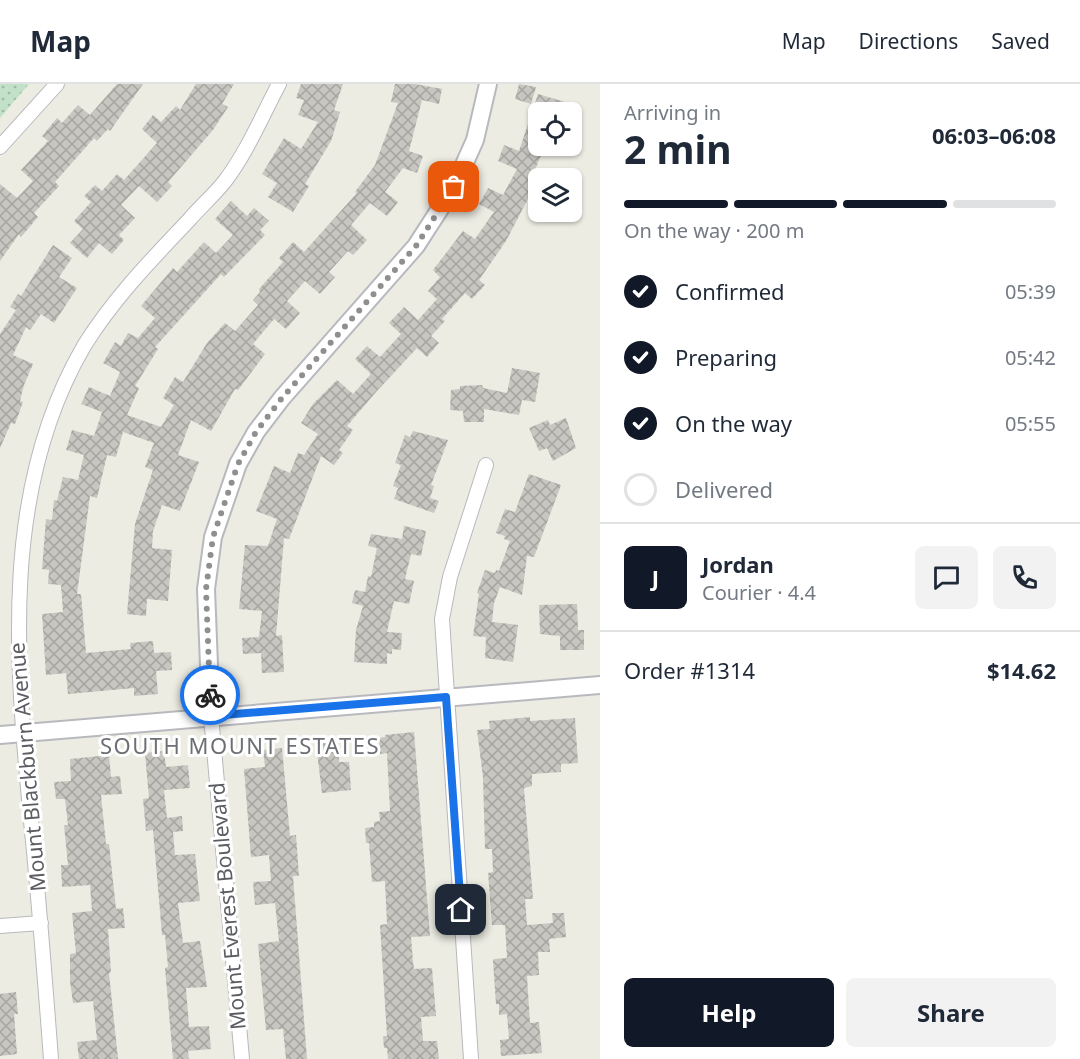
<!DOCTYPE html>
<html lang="en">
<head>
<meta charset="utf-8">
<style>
  :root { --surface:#fff; --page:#f2f2f3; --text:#1f2937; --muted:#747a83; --line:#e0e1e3; --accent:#111827 }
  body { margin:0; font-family:"Noto Sans",sans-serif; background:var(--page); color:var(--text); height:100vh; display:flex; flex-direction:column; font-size:22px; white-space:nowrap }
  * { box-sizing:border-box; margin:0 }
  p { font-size:20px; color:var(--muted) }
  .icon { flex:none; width:33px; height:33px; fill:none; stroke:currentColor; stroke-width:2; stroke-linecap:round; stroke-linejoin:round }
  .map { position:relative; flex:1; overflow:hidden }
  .sheet { display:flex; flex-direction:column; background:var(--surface); width:480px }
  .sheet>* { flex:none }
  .controls { position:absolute; left:528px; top:18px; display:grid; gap:12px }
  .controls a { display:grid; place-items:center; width:54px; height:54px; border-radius:9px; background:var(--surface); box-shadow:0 2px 4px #0004; font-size:30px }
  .pin { position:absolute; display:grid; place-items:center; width:51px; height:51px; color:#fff; margin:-26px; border-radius:12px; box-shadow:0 3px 9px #0006 }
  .courier { position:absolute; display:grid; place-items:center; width:60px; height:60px; margin:-30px; border:4px solid #1a73e8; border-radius:50%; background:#fff; color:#222; box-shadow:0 2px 8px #0007 }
  .overview em { font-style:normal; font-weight:700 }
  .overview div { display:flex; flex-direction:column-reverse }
  .overview { display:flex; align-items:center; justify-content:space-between; height:102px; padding:0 24px }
  h1 { font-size:39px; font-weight:700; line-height:45px }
  .bar { display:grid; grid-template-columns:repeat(4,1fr); gap:9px 6px; align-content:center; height:72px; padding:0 24px }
  .bar i { height:8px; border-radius:4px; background:var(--line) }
  .bar .current { background:var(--accent) }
  .bar p { grid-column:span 4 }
  .line { display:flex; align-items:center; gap:15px; padding:0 24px; border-top:2px solid var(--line) }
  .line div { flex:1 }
  .round { display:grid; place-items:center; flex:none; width:63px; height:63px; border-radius:9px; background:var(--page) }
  ol { padding:0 24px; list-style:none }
  li { display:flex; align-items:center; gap:18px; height:66px }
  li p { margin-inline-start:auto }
  li .icon { padding:6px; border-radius:50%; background:var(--accent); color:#fff; stroke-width:4 }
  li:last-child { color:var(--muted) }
  li i { width:33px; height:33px; border:3px solid var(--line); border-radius:50% }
  .button { display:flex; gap:12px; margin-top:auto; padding:12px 24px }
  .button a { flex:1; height:69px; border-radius:9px; background:var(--accent); color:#fff; font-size:24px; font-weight:700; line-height:69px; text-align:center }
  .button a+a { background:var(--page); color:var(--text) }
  header { display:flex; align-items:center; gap:36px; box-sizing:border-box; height:84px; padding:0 30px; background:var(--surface); border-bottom:2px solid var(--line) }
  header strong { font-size:28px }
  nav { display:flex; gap:33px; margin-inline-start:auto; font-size:21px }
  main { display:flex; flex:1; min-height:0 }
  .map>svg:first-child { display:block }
  .park { fill:url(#park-dots) }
  .building { fill:url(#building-cross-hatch) }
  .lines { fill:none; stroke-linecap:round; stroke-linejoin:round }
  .minor-casing { stroke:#b8b9be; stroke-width:16 }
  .tertiary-casing { stroke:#b8b9be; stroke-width:20 }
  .minor { stroke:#fff; stroke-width:14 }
  .tertiary { stroke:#fff; stroke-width:16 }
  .done { stroke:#8e8f8f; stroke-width:6; stroke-dasharray:0 10.8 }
  .route { stroke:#1a73e8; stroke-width:8 }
  .labels { text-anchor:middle; stroke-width:6; stroke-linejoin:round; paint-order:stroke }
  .street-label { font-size:21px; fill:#5b5d62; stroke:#fff }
  .neighbourhood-label { font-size:22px; letter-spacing:1.5px; fill:#6c6f74; stroke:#fff }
</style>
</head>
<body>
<header>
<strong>Map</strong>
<nav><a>Map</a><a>Directions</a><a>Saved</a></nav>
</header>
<main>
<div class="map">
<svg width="600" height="975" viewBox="0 0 600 975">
  <defs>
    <pattern id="park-dots" width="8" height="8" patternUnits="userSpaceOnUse" patternTransform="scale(1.5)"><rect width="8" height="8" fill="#c2e1c8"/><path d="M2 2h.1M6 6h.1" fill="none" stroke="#a1baa6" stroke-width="1.8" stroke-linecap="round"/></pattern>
    <pattern id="building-cross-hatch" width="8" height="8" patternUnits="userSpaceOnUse" patternTransform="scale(1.5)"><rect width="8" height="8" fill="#c8c6c0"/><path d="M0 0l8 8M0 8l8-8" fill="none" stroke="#a5a49f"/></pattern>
  </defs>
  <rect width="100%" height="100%" fill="#ecece3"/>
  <!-- park -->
  <path class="park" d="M 0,0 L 29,0 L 0,34 Z"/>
  <!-- building -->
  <path class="building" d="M 117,0 L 143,0 L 110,47 L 108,45 L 97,57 L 94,54 L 55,98 L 59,102 L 34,129 L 38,133 L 21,153 L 19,150 L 0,177 L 0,100 L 17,114 L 33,97 L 21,86 L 48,57 L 42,52 L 57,34 L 62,39 L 78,21 L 90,31 Z
    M 196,0 L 234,0 L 222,20 L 228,23 L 213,46 L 168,98 L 172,102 L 157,118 L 139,102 L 121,121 L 135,134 L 119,151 L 124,156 L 112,170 L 99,159 L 87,174 L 70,159 L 83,145 L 74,137 L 91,118 L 84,112 L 95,101 L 102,107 L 117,90 L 124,96 L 157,59 L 142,45 L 153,31 L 161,38 L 176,22 L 180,26 Z
    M 301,0 L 343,0 L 334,26 L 340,28 L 331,57 L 305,100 L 309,102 L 293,128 L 268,113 L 277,99 L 262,90 L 284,54 L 301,65 L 318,38 L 298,31 L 304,16 L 296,14 Z
    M 395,0 L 415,0 L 442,5 L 439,20 L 422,16 L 409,67 L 423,72 L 417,89 L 403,84 L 385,108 L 398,118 L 387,132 L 370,119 L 351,141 L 367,156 L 353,171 L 348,167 L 329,188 L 335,193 L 320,210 L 305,197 L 287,217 L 300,229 L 286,245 L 274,235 L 253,260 L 265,270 L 238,306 L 235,305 L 211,347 L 191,336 L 178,371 L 199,378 L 180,427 L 162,421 L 153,447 L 152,464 L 172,466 L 168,517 L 147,515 L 146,532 L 127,530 L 135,440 L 153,386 L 145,383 L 154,359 L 123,348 L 116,373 L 107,371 L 97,414 L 90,412 L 77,510 L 81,510 L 86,569 L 131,565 L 130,559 L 153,557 L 154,569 L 171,568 L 172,586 L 156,587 L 158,610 L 134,612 L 134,604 L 68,610 L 66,589 L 46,591 L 42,530 L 63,528 L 61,501 L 48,500 L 49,486 L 42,485 L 46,435 L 52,436 L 54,416 L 57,417 L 63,393 L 78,396 L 84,371 L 66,366 L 72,346 L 94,352 L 102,328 L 81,320 L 89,303 L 110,312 L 120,288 L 103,279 L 115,258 L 121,262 L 128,249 L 138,254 L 155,234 L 141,222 L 173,184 L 177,188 L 204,158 L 216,169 L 233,151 L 215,135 L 231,117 L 247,132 L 254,124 L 269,137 L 260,146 L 265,151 L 224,193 L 221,190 L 155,263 L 158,265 L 135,302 L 139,304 L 127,331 L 161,343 L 174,321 L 163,314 L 175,293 L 183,298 L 207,259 L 225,239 L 235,247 L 258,221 L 253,216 L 260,208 L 259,205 L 283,178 L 279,174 L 293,158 L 304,168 L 357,109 L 355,108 L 375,81 L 398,19 L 391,18 Z
    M 519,0 L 536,3 L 531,20 L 515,15 Z
    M 538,10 L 565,18 L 562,28 L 538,28 L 538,62 L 545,62 L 528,102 L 533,105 L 506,157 L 479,196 L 485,201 L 472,215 L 465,209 L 442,235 L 445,237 L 431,252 L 439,259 L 427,273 L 417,264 L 376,308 L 347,342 L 353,346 L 339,366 L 343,369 L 334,381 L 321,372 L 289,455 L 284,454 L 276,552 L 282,551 L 284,588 L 262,589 L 261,569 L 243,570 L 242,554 L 259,553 L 262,527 L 239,525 L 245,461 L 268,462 L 277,435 L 256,427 L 274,382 L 290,389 L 298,369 L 304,371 L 318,350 L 301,339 L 313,320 L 337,296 L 353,310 L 371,290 L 355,275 L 367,262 L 380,273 L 401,250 L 389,239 L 404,223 L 418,236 L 437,215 L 428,207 L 440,193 L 433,186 L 463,147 L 475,155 L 494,128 L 479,120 L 488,104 L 503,111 L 517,85 L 498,77 L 504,61 L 519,67 Z
    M 53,161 L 72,174 L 59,193 L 77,204 L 54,239 L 41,230 L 30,246 L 26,243 L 13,271 L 33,280 L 24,301 L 20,317 L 23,318 L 15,340 L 11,339 L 0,364 L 0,250 L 16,226 L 10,223 L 18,210 L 21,212 Z
    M 512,284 L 540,289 L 535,318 L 522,316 L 519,331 L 484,325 L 484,338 L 464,338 L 463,327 L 450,326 L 451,306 L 460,305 L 460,302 L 482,301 L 483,304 L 507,309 Z
    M 566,334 L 576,364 L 553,377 L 547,364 L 539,367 L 529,344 L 548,336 L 550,341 Z
    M 413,347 L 448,356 L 431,401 L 434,402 L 430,414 L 439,417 L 434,429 L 394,415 L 398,404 L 393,402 L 401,381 L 395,379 L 405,351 L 410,353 Z
    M 529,390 L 561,401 L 534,473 L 527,472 L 522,511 L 500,503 L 494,519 L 492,538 L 518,541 L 513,578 L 485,574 L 486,553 L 473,552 L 479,510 L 477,509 L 485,486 L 495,489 L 496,486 L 499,487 L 510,457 L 504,455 L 505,452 L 496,449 L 505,425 L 515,428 Z
    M 404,442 L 426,447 L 421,472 L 411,470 L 405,495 L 414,497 L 409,520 L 394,517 L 387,548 L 402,549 L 401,566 L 392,565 L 392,570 L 387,569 L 387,580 L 354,578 L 356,546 L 363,522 L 352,519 L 355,506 L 365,508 L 368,492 L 371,493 L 377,464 L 368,462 L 371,450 L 402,455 Z
    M 577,520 L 578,546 L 584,546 L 584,566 L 560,566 L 560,552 L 540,550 L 539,521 Z
    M 530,633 L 530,637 L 575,634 L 578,679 L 561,680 L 561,688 L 532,690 L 532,702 L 524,704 L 533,815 L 525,815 L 527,841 L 553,839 L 552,829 L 564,829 L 566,853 L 549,855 L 550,868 L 538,868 L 539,891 L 527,892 L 530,939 L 539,938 L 542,969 L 501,972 L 500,956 L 509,955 L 507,930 L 499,931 L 499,920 L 496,920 L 493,877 L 494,875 L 507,874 L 505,841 L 492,841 L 488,789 L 493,788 L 492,765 L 485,765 L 483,693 L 477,646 L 490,645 L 489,637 Z
    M 414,648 L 430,852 L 411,853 L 413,878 L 414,885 L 432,884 L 436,932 L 421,933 L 423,957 L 437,957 L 439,975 L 388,975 L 387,964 L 384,964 L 383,952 L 387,952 L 380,841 L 387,840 L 385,797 L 372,798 L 369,759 L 366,759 L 365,744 L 374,743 L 374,738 L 380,737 L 379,728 L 390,727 L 387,669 L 380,670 L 379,654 L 385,653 L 385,651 Z
    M 338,658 L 339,678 L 349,678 L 351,706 L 322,709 L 316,660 Z
    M 282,664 L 290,752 L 296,751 L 299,792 L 293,792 L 307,975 L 286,975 L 283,945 L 266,946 L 258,860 L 279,857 L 275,819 L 255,821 L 253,798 L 271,797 L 269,771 L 251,773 L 244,685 L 265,683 L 263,666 Z
    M 164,667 L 166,683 L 188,681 L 190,704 L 164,706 L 167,734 L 182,732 L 183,747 L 173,748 L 175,771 L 195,770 L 200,817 L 178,819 L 183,859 L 200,857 L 207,903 L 186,904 L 189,943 L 209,942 L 211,965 L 188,967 L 189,975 L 173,975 L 165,884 L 168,883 L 165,851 L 162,851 L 153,746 L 146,747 L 143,715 L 149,714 L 145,669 Z
    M 109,671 L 111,693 L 120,692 L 122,710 L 101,711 L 106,760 L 109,760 L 116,825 L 123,824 L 125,844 L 108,845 L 111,888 L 109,889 L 118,975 L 79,975 L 77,958 L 97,956 L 93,917 L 73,919 L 70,897 L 70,870 L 76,869 L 72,829 L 92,827 L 90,801 L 62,803 L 61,781 L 68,781 L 64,741 L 68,741 L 65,715 L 56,715 L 54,698 L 71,697 L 70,675 Z
    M 16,908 L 18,930 L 14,930 L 17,970 L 0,972 L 0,910 Z"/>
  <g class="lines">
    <defs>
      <path id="minor" d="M 0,63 L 57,0
        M 211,632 L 242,975
        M 0,842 L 41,839
        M 51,975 C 45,896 39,816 31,737 C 16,578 0,406 84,262 C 113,215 151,176 189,136 C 200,123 214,111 225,97 C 247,68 262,32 279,0
        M 471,975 L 442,535 L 450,493 L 486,381"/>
      <path id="tertiary" d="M 211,632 L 206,505 L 213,453 L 238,380 L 256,348 L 282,314 L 416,162 L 454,103 L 475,56 L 488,0
        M 0,651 L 600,601"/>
    </defs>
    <!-- minor casing -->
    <use href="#minor" class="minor-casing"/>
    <!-- tertiary casing -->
    <use href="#tertiary" class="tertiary-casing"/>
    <!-- minor -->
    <use href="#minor" class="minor"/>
    <!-- tertiary -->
    <use href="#tertiary" class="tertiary"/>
  </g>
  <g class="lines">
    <!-- done -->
    <path class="done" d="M 210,611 L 206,505 L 213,453 L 238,380 L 256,348 L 282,314 L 416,162 L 454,103"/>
    <!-- route -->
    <path class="route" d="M 210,611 L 211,632 L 446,613 L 461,826"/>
  </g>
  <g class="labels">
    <!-- street labels -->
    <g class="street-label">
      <text transform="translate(28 683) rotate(-95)" y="7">Mount Blackburn Avenue</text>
      <text transform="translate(228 822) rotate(-95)" y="7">Mount Everest Boulevard</text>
    </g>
    <!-- neighbourhood labels -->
    <g class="neighbourhood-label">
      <text x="240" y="670">SOUTH MOUNT ESTATES</text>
    </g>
  </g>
</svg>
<div class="controls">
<a><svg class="icon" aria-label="locate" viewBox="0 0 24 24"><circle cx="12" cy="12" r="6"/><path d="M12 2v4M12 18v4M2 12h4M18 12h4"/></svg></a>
<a><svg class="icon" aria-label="layers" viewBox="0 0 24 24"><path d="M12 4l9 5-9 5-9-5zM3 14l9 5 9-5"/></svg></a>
</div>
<div class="pin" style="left:454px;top:103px;background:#ea580c"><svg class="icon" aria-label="bag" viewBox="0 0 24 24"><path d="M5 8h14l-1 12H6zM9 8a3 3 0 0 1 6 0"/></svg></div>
<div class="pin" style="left:461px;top:826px;background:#1f2937"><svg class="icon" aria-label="home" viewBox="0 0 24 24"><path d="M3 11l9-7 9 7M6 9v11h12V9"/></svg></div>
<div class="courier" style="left:210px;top:611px"><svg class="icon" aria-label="bike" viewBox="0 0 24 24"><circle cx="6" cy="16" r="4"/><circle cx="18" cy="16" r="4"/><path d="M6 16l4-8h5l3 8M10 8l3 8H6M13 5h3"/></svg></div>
</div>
<section class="sheet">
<div class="overview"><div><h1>2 min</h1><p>Arriving in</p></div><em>06:03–06:08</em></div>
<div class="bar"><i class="current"></i><i class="current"></i><i class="current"></i><i></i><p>On the way · 200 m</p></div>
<ol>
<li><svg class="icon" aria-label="check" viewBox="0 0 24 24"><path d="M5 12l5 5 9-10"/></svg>Confirmed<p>05:39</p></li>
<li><svg class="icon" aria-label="check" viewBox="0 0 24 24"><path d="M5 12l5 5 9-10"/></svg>Preparing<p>05:42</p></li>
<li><svg class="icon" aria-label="check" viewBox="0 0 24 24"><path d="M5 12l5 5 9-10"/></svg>On the way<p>05:55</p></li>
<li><i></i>Delivered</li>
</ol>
<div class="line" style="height:108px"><b class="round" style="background:var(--accent);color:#fff">J</b><div><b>Jordan</b><p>Courier · 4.4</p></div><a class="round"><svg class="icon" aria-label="chat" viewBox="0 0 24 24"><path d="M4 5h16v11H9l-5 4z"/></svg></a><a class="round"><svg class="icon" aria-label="phone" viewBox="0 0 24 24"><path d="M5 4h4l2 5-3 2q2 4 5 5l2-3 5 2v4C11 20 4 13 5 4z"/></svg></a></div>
<div class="line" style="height:78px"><div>Order #1314</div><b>$14.62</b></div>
<div class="button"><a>Help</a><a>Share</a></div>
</section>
</main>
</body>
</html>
